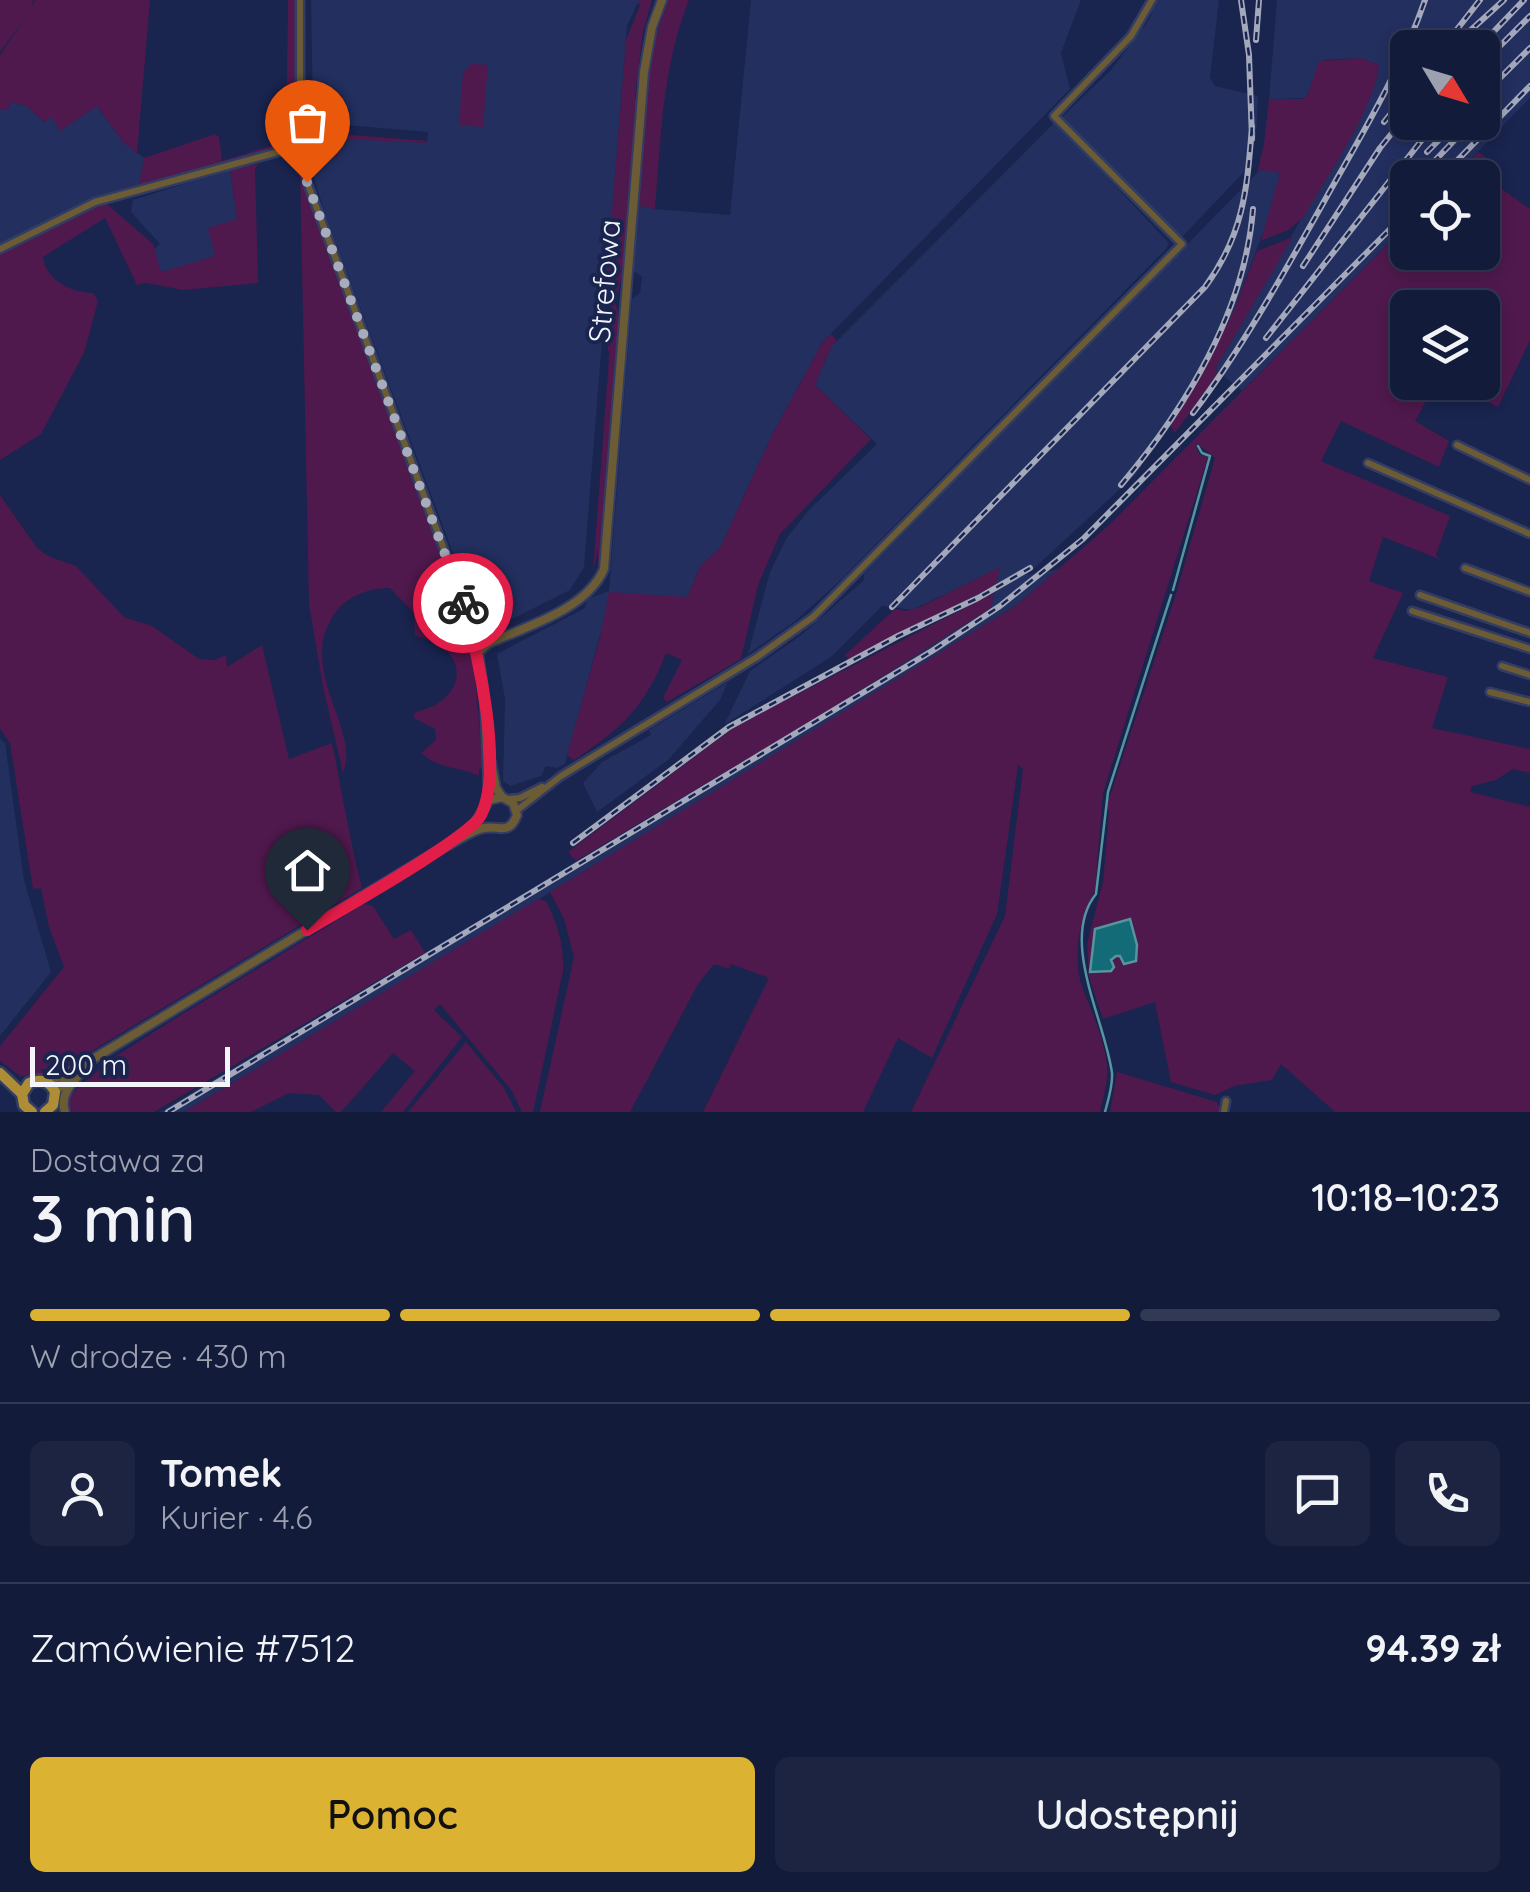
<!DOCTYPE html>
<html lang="pl">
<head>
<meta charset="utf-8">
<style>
  :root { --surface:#131b3b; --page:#1c2442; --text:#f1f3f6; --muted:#9da1af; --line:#323955; --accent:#dcb233 }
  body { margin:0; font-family:Quicksand,sans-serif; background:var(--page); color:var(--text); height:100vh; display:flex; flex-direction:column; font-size:38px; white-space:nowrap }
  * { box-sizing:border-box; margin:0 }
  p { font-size:32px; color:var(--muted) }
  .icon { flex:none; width:55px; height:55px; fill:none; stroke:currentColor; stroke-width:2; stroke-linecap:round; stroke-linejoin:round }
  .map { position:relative; height:1112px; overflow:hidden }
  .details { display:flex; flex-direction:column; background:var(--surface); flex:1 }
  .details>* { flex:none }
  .needle { width:65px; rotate:128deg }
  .controls { position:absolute; left:1390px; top:30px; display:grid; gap:20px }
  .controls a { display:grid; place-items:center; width:110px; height:110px; border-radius:15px; background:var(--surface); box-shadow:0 5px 15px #0003,0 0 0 2px var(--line); font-size:50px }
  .scale { position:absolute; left:30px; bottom:25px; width:200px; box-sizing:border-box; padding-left:10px; border:5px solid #f3f5fa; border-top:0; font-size:28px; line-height:35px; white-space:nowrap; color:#f3f5fa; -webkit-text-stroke:8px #19244f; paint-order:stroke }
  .pin { position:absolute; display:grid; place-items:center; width:85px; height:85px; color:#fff; margin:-102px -42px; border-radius:50% 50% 50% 0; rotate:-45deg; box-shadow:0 0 10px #0007 }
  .pin .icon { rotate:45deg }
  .courier { position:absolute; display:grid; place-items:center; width:100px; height:100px; margin:-50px; border:8px solid #e11d48; border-radius:50%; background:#fff; color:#222; box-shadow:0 2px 12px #0007 }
  .overview em { font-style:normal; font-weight:600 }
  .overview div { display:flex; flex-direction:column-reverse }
  .overview { display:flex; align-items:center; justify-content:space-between; height:170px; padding:0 30px }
  h1 { font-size:65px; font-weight:600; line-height:75px }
  .bar { display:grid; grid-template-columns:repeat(4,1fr); gap:15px 10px; align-content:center; height:120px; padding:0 30px }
  .bar i { height:12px; border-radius:8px; background:var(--line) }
  .bar .current { background:var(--accent) }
  .bar p { grid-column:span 4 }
  .line { display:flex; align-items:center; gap:25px; padding:0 30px; border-top:2px solid var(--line) }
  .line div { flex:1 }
  .round { display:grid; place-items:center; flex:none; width:105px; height:105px; border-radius:15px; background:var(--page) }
  .action { display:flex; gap:20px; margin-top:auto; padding:20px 30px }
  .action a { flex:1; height:115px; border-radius:15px; background:var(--accent); color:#111; font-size:40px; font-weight:600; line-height:115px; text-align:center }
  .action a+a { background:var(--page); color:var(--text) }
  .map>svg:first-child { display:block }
  .built { fill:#222f5f; fill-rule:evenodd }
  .green { fill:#4f194d }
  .water { fill:#126b77; stroke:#56949e; stroke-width:2.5 }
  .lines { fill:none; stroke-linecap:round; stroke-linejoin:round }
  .stream { stroke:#56949e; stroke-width:2.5 }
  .minor-casing { stroke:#333d64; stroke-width:11 }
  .tertiary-casing { stroke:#333d64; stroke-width:12 }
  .primary-casing { stroke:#333d64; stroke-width:15 }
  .minor { stroke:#6b5c35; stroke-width:6 }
  .tertiary { stroke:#6b5c35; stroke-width:8 }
  .primary { stroke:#ad8e36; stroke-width:10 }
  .rail-casing { stroke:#a3a8bb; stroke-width:6 }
  .rail { stroke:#19244f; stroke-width:2.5; stroke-dasharray:8; stroke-linecap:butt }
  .done { stroke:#a7acbe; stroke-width:10; stroke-dasharray:0 18 }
  .route { stroke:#e11d48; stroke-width:12 }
  .labels { text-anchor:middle; stroke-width:8; stroke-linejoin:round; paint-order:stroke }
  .street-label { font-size:30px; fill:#f3f5fa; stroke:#19244f }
</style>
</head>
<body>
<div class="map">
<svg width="1530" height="1112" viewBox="0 0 1530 1112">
  <rect width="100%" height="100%" fill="#19244f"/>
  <!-- built -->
  <path class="built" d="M 311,0 L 639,0 L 627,26 L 584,567 L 570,590 L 500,625 L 481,627 L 326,217 L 312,171 L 308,146 L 319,135 L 427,143 L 428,132 L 322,123 L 313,116 Z
    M 751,0 L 1081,0 L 1061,53 L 1070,89 L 822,343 L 770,439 L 720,548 L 701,565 L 687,597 L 607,609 L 565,764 L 557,768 L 546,766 L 541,776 L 510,786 L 503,781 L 505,699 L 497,654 L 585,608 L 587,599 L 609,591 L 632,299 L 640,293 L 642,277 L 633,271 L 637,205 L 655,209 L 730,215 Z
    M 1157,0 L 1219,0 L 1210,77 L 1215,86 L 1258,96 L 1256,137 L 1245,171 L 1181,238 L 1062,117 L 1111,70 L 1148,21 Z
    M 1277,0 L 1530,0 L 1530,98 L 1453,177 L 1408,178 L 1407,225 L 1242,391 L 1215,369 L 1366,106 L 1379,65 L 1361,58 L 1322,60 L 1306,98 L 1269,99 ZM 1408,48 L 1482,48 L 1482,122 L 1408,122 Z
    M 11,102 L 27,106 L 44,122 L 51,117 L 97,106 L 123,142 L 144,158 L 139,186 L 86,202 L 0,246 L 0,109 L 8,110 Z
    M 1055,122 L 1169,243 L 1166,249 L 842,579 L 794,622 L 748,654 L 770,572 L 786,539 L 809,510 L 877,444 L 815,385 L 831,347 Z
    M 230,169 L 237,219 L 216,256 L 161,273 L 154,249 L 160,244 L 131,212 L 133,200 Z
    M 1260,170 L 1280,172 L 1274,204 L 1232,315 L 1198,381 L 1135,475 L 1027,575 L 1059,569 L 1017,605 L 877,693 L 513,915 L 184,1112 L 160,1112 L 826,712 L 991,608 L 999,568 L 912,610 L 882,606 L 831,657 L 724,725 L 750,671 L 800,636 L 864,580 L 864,574 Z
    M 728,682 L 720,700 L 668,760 L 597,812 L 583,783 L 602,762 L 651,735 L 649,730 Z
    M 0,739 L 5,743 L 24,880 L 51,972 L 0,1036 Z"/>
  <!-- green -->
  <path class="green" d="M 0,0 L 33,0 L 31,8 L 35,0 L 150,0 L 137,153 L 123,142 L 97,106 L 60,131 L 52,117 L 44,122 L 27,106 L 11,102 L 8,110 L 0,109 L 0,55 L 26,17 L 0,52 Z
    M 288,0 L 296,0 L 295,143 L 221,166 L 219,161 L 219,165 L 139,186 L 144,158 L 215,134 L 219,137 L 222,161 L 286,141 Z
    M 639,0 L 652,0 L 643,32 L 635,95 L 637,103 L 624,270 L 615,302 L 620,319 L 601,557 L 598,565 L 598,549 L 593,572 L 610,344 L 608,355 C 607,329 616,310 606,284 L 626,40 L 641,3 L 637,5 Z
    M 667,0 L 689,0 C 662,66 661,139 655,209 L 637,205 L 651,53 Z
    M 1361,58 L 1379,65 C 1376,106 1326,178 1304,217 L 1288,230 L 1261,241 L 1280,173 L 1260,170 L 1257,173 L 1264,144 L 1269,99 L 1303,99 L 1308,94 L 1319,61 Z
    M 471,64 L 488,65 L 483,127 L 459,125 L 463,73 Z
    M 314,132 L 427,141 L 427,143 L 343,139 L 337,157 L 312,162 L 305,156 L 305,140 Z
    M 1478,152 L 1501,169 L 1492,182 L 1530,209 L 1530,340 L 1498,407 L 1452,383 L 1482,382 L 1482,308 L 1408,308 L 1408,382 L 1436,383 L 1415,421 L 1449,441 L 1439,467 L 1341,421 L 1321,461 L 1450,516 L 1436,555 L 1439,559 L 1383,537 L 1369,581 L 1403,593 L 1373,658 L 1448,677 L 1432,728 L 1530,749 L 1530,773 L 1513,769 L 1496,780 L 1472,786 L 1470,792 L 1530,807 L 1530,1112 L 1335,1112 L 1281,1064 L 1272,1080 L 1234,1086 L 1215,1095 L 1171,1082 L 1155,1002 L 1103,1019 L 1089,977 L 1087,944 L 1103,882 L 1109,813 L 1107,805 L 1175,597 L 1215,458 L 1198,444 L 1196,447 L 1200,455 L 1208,457 L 1103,793 L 1095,890 C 1080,915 1071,959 1083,989 C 1092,1012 1104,1039 1107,1065 C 1109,1079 1103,1098 1100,1112 L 911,1112 L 1005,916 L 1023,769 L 1018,765 L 997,914 L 932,1058 L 898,1038 L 863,1112 L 703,1112 L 769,978 L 731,964 L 729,969 L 714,964 L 698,984 L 630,1112 L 540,1112 L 574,957 L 564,919 L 550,892 L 1017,605 L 1109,525 L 1407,225 L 1408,252 L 1482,252 L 1482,178 L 1453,177 Z
    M 258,164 L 255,169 L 258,283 L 183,290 L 146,283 L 137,285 L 105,218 L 43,257 C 45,279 71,293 93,293 L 98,301 L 84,353 L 41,434 L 0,460 L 0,254 L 94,206 L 107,204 L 153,244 L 161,272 L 215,256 L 208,228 L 237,219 L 230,169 Z
    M 300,171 L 450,579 L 474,664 L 483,768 L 479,769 L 479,776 C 459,766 439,770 421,753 L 436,740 L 435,729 L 414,718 L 414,713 C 421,710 431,708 437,704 C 475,678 453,642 415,636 L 414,613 L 390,588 C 369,588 347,596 335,613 C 295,671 361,726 343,773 L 323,687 L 309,604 Z
    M 1293,237 L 1215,369 L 1219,373 L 1175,433 L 1170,425 L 1232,315 L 1257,251 Z
    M 831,334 L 837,341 L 831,347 L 815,385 L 871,439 L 780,534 L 758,585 L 741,659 L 667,702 L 663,698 L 682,660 L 666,653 C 646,706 620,730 574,760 L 567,755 L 600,637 L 609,592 L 687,597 L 701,565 L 720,548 L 770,439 L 822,343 Z
    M 0,495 L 37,548 L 48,556 L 76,566 L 124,617 L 152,626 L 199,659 L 214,660 L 226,655 L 227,667 L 262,645 L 289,759 L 332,743 L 319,684 C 336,752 345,821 362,888 L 52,1075 L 20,1076 L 0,1061 L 0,1046 L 64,967 L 49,927 L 41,888 L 33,889 L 10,743 L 0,729 Z
    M 1000,567 L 996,585 L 849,659 L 845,655 L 895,609 L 907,611 L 920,607 Z
    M 994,593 L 991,608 L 826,712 L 576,861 L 568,852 L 736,726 Z
    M 538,899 L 546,901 C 558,925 564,944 563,971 L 533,1112 L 522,1112 L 512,1091 L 440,1004 L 434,1010 L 462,1037 L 403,1112 L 381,1112 L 415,1071 L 393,1053 L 341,1112 L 336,1112 L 319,1095 L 289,1093 L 251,1112 L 184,1112 Z
    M 364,904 L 373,906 L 394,939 L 411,930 L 425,953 L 154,1112 L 72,1112 L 68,1106 L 70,1095 L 113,1058 L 171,1021 Z
    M 466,1042 L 504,1088 L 516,1112 L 408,1112 Z
    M 1117,1072 L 1217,1102 L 1221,1112 L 1110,1112 Z"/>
  <!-- water -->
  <path class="water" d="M 1130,919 L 1137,945 L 1136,961 L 1124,964 L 1120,956 L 1116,956 L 1111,960 L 1114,967 L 1111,971 L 1090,972 L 1095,929 Z"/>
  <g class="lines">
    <!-- stream -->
    <path class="stream" d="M 1173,590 L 1210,456 L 1202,453 L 1198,446
      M 1105,1112 C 1108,1100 1113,1086 1112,1073 C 1105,1020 1059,940 1096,894 L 1108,792 L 1171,595"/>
    <defs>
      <path id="minor" d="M 300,0 L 300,136 L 307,182 L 452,571 L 477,653
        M 0,249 L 95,202 L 300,146
        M 1457,445 L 1530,480
        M 1368,463 L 1530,534
        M 1465,568 L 1530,592
        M 1420,595 L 1530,633
        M 1412,611 L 1530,649
        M 471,631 L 497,640
        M 1502,666 L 1530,675
        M 1490,692 L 1530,702
        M 509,799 L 520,798 L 542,787
        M 516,811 L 561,776 L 757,657 L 813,617 L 1182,244 L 1054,116 L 1131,36 L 1152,0
        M 1224,1112 L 1226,1101"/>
      <path id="tertiary" d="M 491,763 L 496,788 L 502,797
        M 446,846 L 475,824 L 489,800 L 485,703 L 478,652 L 489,643 C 527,626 586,610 604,569 L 644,72 L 652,27 L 662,0
        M 47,1082 L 78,1068 L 446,846 C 458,841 471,830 484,828 C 499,825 509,836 517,815 L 513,803 L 502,797 L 489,800
        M 55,1092 L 76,1070
        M 65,1112 C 58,1091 78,1078 90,1062"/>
      <path id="primary" d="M 0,1073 L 22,1094
        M 32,1112 L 24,1105 L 22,1094 L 29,1083 C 40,1078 50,1081 55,1092 L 53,1105 L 45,1112"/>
    </defs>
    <!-- minor casing -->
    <use href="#minor" class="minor-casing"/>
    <!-- tertiary casing -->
    <use href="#tertiary" class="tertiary-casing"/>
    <!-- primary casing -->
    <use href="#primary" class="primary-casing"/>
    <!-- minor -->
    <use href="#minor" class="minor"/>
    <!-- tertiary -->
    <use href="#tertiary" class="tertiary"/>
    <!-- primary -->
    <use href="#primary" class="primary"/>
    <defs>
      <path id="rail" d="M 1241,0 L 1249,55 L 1252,139
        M 1455,32 L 1480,0
        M 1256,40 L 1259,0
        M 1451,48 L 1504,0
        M 1478,48 L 1524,0
        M 1482,64 L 1530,16
        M 1482,96 L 1530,48
        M 1384,122 L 1408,92
        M 1427,152 L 1457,122
        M 1422,174 L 1472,122
        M 1440,178 L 1530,86
        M 1303,266 L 1380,148 L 1408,113
        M 1266,338 L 1436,122
        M 1193,413 C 1243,347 1285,271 1326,198 C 1362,134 1401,70 1425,0
        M 1121,485 C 1186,408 1245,311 1253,209
        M 892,607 L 1205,287 C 1244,234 1247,189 1252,126
        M 573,843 L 729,727 L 898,636 L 978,598 L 1030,568
        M 168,1112 L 932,651 L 1000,606 L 1083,539 L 1408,211"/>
    </defs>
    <!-- rail casing -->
    <use href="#rail" class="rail-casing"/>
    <!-- rail -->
    <use href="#rail" class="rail"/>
  </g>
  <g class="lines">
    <!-- done -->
    <path class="done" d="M 307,182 L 463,603"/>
    <!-- route -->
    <path class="route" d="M 307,930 C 337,912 470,838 481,815 C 504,768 478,653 463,603"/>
  </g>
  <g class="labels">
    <!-- street labels -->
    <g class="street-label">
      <text transform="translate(605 281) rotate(-85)" y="10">Strefowa</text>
    </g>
  </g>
</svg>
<div class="controls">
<a><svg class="needle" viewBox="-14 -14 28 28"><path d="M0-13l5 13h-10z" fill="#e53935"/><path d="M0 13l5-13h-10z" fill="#9da1af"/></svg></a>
<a><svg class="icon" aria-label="locate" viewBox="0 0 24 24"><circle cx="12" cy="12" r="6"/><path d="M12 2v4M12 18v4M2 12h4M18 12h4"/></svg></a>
<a><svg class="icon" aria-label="layers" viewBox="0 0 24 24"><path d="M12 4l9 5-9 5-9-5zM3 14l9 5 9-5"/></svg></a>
</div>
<div class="scale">200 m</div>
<div class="pin" style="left:307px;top:182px;background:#ea580c"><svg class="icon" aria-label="bag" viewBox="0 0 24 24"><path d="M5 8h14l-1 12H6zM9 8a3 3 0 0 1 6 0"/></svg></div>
<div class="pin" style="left:307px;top:930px;background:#1f2937"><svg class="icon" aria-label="home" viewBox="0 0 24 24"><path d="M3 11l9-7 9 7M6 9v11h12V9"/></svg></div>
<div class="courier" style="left:463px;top:603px"><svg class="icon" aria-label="bike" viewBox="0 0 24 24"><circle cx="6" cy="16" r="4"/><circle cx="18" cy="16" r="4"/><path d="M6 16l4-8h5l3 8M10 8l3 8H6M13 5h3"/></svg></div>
</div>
<section class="details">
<div class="overview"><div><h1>3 min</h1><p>Dostawa za</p></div><em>10:18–10:23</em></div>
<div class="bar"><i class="current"></i><i class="current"></i><i class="current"></i><i></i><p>W drodze · 430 m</p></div>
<div class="line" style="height:180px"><a class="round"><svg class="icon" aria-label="person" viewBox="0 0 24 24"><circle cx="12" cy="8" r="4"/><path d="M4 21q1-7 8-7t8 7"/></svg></a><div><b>Tomek</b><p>Kurier · 4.6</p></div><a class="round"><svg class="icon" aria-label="chat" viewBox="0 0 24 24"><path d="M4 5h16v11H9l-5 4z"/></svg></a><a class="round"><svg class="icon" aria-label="phone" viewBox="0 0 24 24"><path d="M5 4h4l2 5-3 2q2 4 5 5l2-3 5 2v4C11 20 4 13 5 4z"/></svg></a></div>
<div class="line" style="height:130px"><div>Zamówienie #7512</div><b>94.39 zł</b></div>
<div class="action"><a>Pomoc</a><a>Udostępnij</a></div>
</section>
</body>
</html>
